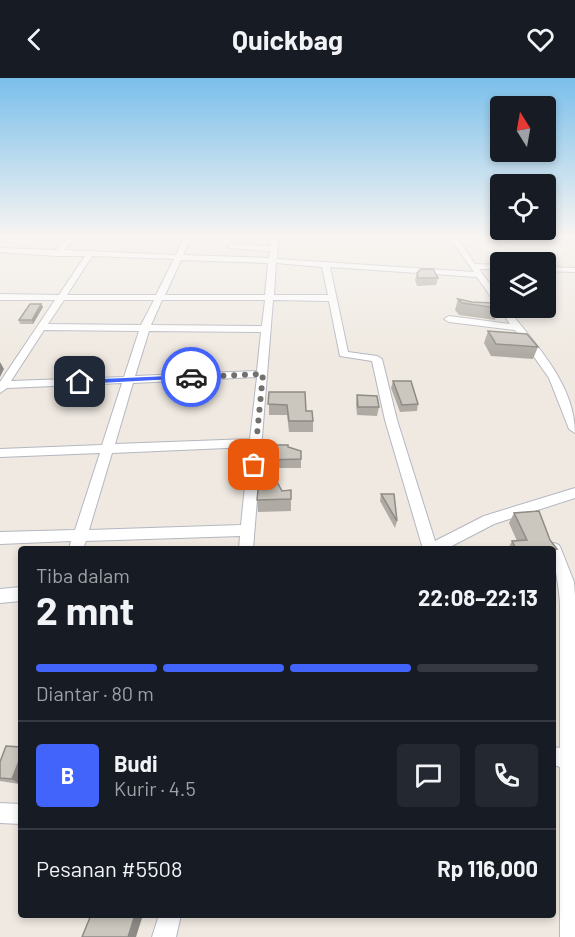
<!DOCTYPE html>
<html lang="id">
<head>
<meta charset="utf-8">
<style>
  :root { --surface:#171b24; --page:#242831; --text:#f1f3f6; --muted:#9ea1a6; --line:#363941; --accent:#4264fb }
  body { margin:0; font-family:Barlow,sans-serif; background:var(--page); color:var(--text); height:100vh; display:flex; flex-direction:column; font-size:22px; white-space:nowrap }
  * { box-sizing:border-box; margin:0 }
  p { font-size:20px; color:var(--muted) }
  .icon { flex:none; width:33px; height:33px; fill:none; stroke:currentColor; stroke-width:2; stroke-linecap:round; stroke-linejoin:round }
  .map { position:relative; flex:1; overflow:hidden }
  .side { position:absolute; left:18px; top:468px; width:538px; height:372px; display:flex; flex-direction:column; background:var(--surface); border-radius:6px; box-shadow:0 3px 9px #0003 }
  .side>* { flex:none }
  .needle { width:39px; rotate:349deg }
  .controls { position:absolute; left:490px; top:18px; display:grid; gap:12px }
  .controls a { display:grid; place-items:center; width:66px; height:66px; border-radius:6px; background:var(--surface); box-shadow:0 3px 9px #0003; font-size:30px }
  .pin { position:absolute; display:grid; place-items:center; width:51px; height:51px; color:#fff; margin:-26px; border-radius:12px; box-shadow:0 3px 9px #0006 }
  .courier { position:absolute; display:grid; place-items:center; width:60px; height:60px; margin:-30px; border:4px solid #4264fb; border-radius:50%; background:#fff; color:#222; box-shadow:0 2px 8px #0007 }
  .headline em { font-style:normal; font-weight:700 }
  .headline div { display:flex; flex-direction:column-reverse }
  .headline { display:flex; align-items:center; justify-content:space-between; height:102px; padding:0 18px }
  h1 { font-size:39px; font-weight:700; line-height:45px }
  .bar { display:grid; grid-template-columns:repeat(4,1fr); gap:9px 6px; align-content:center; height:72px; padding:0 18px }
  .bar i { height:8px; border-radius:4px; background:var(--line) }
  .bar .on { background:var(--accent) }
  .bar p { grid-column:span 4 }
  .line { display:flex; align-items:center; gap:15px; padding:0 18px; border-top:2px solid var(--line) }
  .line div { flex:1 }
  .round { display:grid; place-items:center; flex:none; width:63px; height:63px; border-radius:6px; background:var(--page) }
  header { display:flex; justify-content:space-between; align-items:center; height:78px; padding:0 18px; background:var(--surface); font-size:27px; font-weight:700 }
  .map>svg:first-child { display:block }
  .lines { fill:none; stroke-linecap:round; stroke-linejoin:round }
  .minor-casing { stroke:#b4b7c1; stroke-width:2 }
  .minor { fill:#fff; fill-rule:evenodd }
  .wall { fill:#afaba4 }
  .shaded-wall { fill:#8e8b86 }
  .building { fill:#cbc7bf; stroke:#8e8b86; stroke-width:1.5 }
  .route { fill:#4264fb }
  .done { stroke:#726f6d; stroke-width:6; stroke-dasharray:0 10.8 }
</style>
</head>
<body>
<header><svg class="icon" aria-label="back" viewBox="0 0 24 24"><path d="M15 5l-7 7 7 7"/></svg>Quickbag<svg class="icon" aria-label="heart" viewBox="0 0 24 24"><path d="M12 20l-8-8c-3-5 5-10 8-4 3-6 11-1 8 4z"/></svg></header>
<div class="map">
<svg width="575" height="859" viewBox="0 0 575 859">
  <rect width="100%" height="100%" fill="#efe9e1"/>
  <g class="lines">
    <defs>
      <path id="minor" d="M 71,157 L 78,157 L 64,172 L 176,177 L 185,157 L 192,157 L 183,177 L 269,180 L 270,173 L 231,170 L 227,168 L 231,166 L 270,168 L 271,157 L 279,157 L 277,181 L 474,194 L 448,157 L 455,157 L 475,186 L 501,187 L 501,191 L 479,191 L 501,221 L 501,230 L 507,230 C 535,266 575,306 575,355 L 569,351 L 549,300 L 515,252 L 449,244 L 444,241 L 449,238 L 510,246 L 477,199 L 330,189 L 348,274 L 377,278 L 382,281 L 397,342 L 435,463 L 484,438 L 575,410 L 575,420 L 494,446 L 446,471 L 423,471 L 385,342 L 372,283 L 340,278 L 329,223 L 273,222 L 253,471 L 239,471 L 240,458 L 86,463 L 83,471 L 69,471 L 71,463 L 0,466 L 0,454 L 75,452 L 100,375 L 0,379 L 0,371 L 102,367 L 122,305 L 7,310 L 0,315 L 0,304 L 55,222 L 0,222 L 0,216 L 59,217 L 85,178 L 56,178 L 0,174 L 0,170 L 56,172 ZM 92,178 L 174,181 L 156,217 L 67,217 ZM 181,182 L 268,185 L 265,217 L 165,217 ZM 276,185 L 322,189 L 328,217 L 274,217 ZM 64,222 L 154,222 L 141,247 L 48,246 ZM 162,222 L 265,222 L 262,248 L 151,247 ZM 44,252 L 139,253 L 124,299 L 11,303 ZM 149,253 L 261,254 L 257,293 L 135,298 ZM 257,299 L 250,361 L 115,366 L 133,305 ZM 249,369 L 241,447 L 89,452 L 112,375 Z
        M 545,157 L 552,157 L 553,159 L 549,161 Z
        M 546,189 L 575,190 L 575,194 L 546,193 Z
        M 554,465 L 559,467 L 561,471 L 574,504 L 575,517 L 575,859 L 560,859 L 560,689 L 554,687 L 554,669 L 560,670 L 560,525 C 559,506 554,490 554,471 L 547,471 L 549,467 Z
        M 21,509 L 21,523 L 0,525 L 0,511 Z
        M 0,725 L 21,726 L 21,746 L 0,745 Z
        M 159,837 L 181,837 L 176,859 L 152,859 Z"/>
    </defs>
    <!-- minor casing -->
    <use href="#minor" class="minor-casing"/>
    <!-- minor -->
    <use href="#minor" class="minor"/>
  </g>
  <!-- wall -->
  <path class="wall" d="M 417,195 L 438,200 L 436,207 L 417,208 L 415,202 Z
    M 458,221 L 498,230 L 495,242 L 459,237 L 455,232 Z
    M 41,226 L 43,229 L 33,246 L 20,246 L 19,242 Z
    M 488,253 L 538,269 L 533,281 L 491,278 L 484,265 Z
    M 393,303 L 418,326 L 417,333 L 400,334 L 391,310 Z
    M 269,314 L 306,333 L 313,343 L 313,354 L 289,354 L 287,337 L 269,337 Z
    M 357,317 L 379,329 L 377,338 L 357,337 L 356,326 Z
    M 288,369 L 301,381 L 301,390 L 265,390 L 265,382 Z
    M 291,412 L 291,433 L 258,434 L 257,422 L 282,413 Z
    M 381,416 L 397,443 L 395,450 L 380,423 Z
    M 514,435 L 550,462 L 557,471 L 554,476 L 554,471 L 508,471 L 512,463 L 517,463 L 509,445 Z
    M 21,669 L 21,701 L 19,706 L 0,703 L 0,684 Z"/>
  <!-- shaded-wall -->
  <path class="shaded-wall" d="M 41,226 L 43,229 L 33,246 L 32,242 Z
    M 0,284 L 4,291 L 0,299 Z
    M 21,678 L 21,701 L 19,706 L 12,701 Z
    M 135,837 L 143,837 L 136,859 L 128,859 Z"/>
  <!-- building -->
  <path class="building" d="M 421,191 L 433,191 L 438,200 L 418,200 L 417,195 Z
    M 458,221 L 472,224 L 494,225 L 498,230 L 462,225 Z
    M 30,226 L 41,226 L 32,242 L 19,242 Z
    M 488,253 L 527,256 L 538,269 L 496,266 Z
    M 393,303 L 411,303 L 418,326 L 402,327 Z
    M 269,314 L 305,314 L 306,333 L 312,333 L 313,343 L 289,343 L 287,327 L 268,326 Z
    M 357,317 L 377,318 L 379,329 L 358,329 Z
    M 265,367 L 288,367 L 288,369 L 301,373 L 301,381 L 265,382 Z
    M 259,402 L 276,402 L 282,413 L 291,412 L 291,421 L 257,422 Z
    M 381,416 L 394,416 L 397,443 Z
    M 539,433 L 550,462 L 557,471 L 516,471 L 512,463 L 527,462 L 514,435 Z
    M 6,668 L 21,669 L 21,678 L 12,701 L 0,700 L 0,684 Z
    M 91,837 L 135,837 L 128,859 L 82,859 Z"/>
  <!-- sky -->
  <linearGradient id="sky" x2="0" y2="1"><stop stop-color="#7abfeb"/><stop offset="0.57" stop-color="#f8f5f2"/><stop offset="1" stop-color="#f8f5f2" stop-opacity="0"/></linearGradient>
  <rect width="575" height="277" fill="url(#sky)"/>
  <!-- route -->
  <path class="route" d="M 191,297 L 194,299 L 193,300 L 80,306 L 76,304 L 80,302 Z"/>
  <g class="lines">
    <!-- done -->
    <path class="done" d="M 191,299 L 263,296 L 254,387"/>
  </g>
</svg>
<div class="controls">
<a><svg class="needle" viewBox="-14 -14 28 28"><path d="M0-13l5 13h-10z" fill="#e53935"/><path d="M0 13l5-13h-10z" fill="#9ea1a6"/></svg></a>
<a><svg class="icon" aria-label="locate" viewBox="0 0 24 24"><circle cx="12" cy="12" r="6"/><path d="M12 2v4M12 18v4M2 12h4M18 12h4"/></svg></a>
<a><svg class="icon" aria-label="layers" viewBox="0 0 24 24"><path d="M12 4l9 5-9 5-9-5zM3 14l9 5 9-5"/></svg></a>
</div>
<div class="pin" style="left:254px;top:387px;background:#ea580c"><svg class="icon" aria-label="bag" viewBox="0 0 24 24"><path d="M5 8h14l-1 12H6zM9 8a3 3 0 0 1 6 0"/></svg></div>
<div class="pin" style="left:80px;top:304px;background:#1f2937"><svg class="icon" aria-label="home" viewBox="0 0 24 24"><path d="M3 11l9-7 9 7M6 9v11h12V9"/></svg></div>
<div class="courier" style="left:191px;top:299px"><svg class="icon" aria-label="car" viewBox="0 0 24 24"><path d="M5 17H2v-5l4-1 3-4h7l3 4 3 1v5h-3M9 17h6M6 11h13"/><circle cx="7" cy="17" r="2"/><circle cx="17" cy="17" r="2"/></svg></div>
<section class="side">
<div class="headline"><div><h1>2 mnt</h1><p>Tiba dalam</p></div><em>22:08–22:13</em></div>
<div class="bar"><i class="on"></i><i class="on"></i><i class="on"></i><i></i><p>Diantar · 80 m</p></div>
<div class="line" style="height:108px"><b class="round" style="background:var(--accent);color:#fff">B</b><div><b>Budi</b><p>Kurir · 4.5</p></div><a class="round"><svg class="icon" aria-label="chat" viewBox="0 0 24 24"><path d="M4 5h16v11H9l-5 4z"/></svg></a><a class="round"><svg class="icon" aria-label="phone" viewBox="0 0 24 24"><path d="M5 4h4l2 5-3 2q2 4 5 5l2-3 5 2v4C11 20 4 13 5 4z"/></svg></a></div>
<div class="line" style="height:78px"><div>Pesanan #5508</div><b>Rp 116,000</b></div>
</section>
</div>
</body>
</html>
